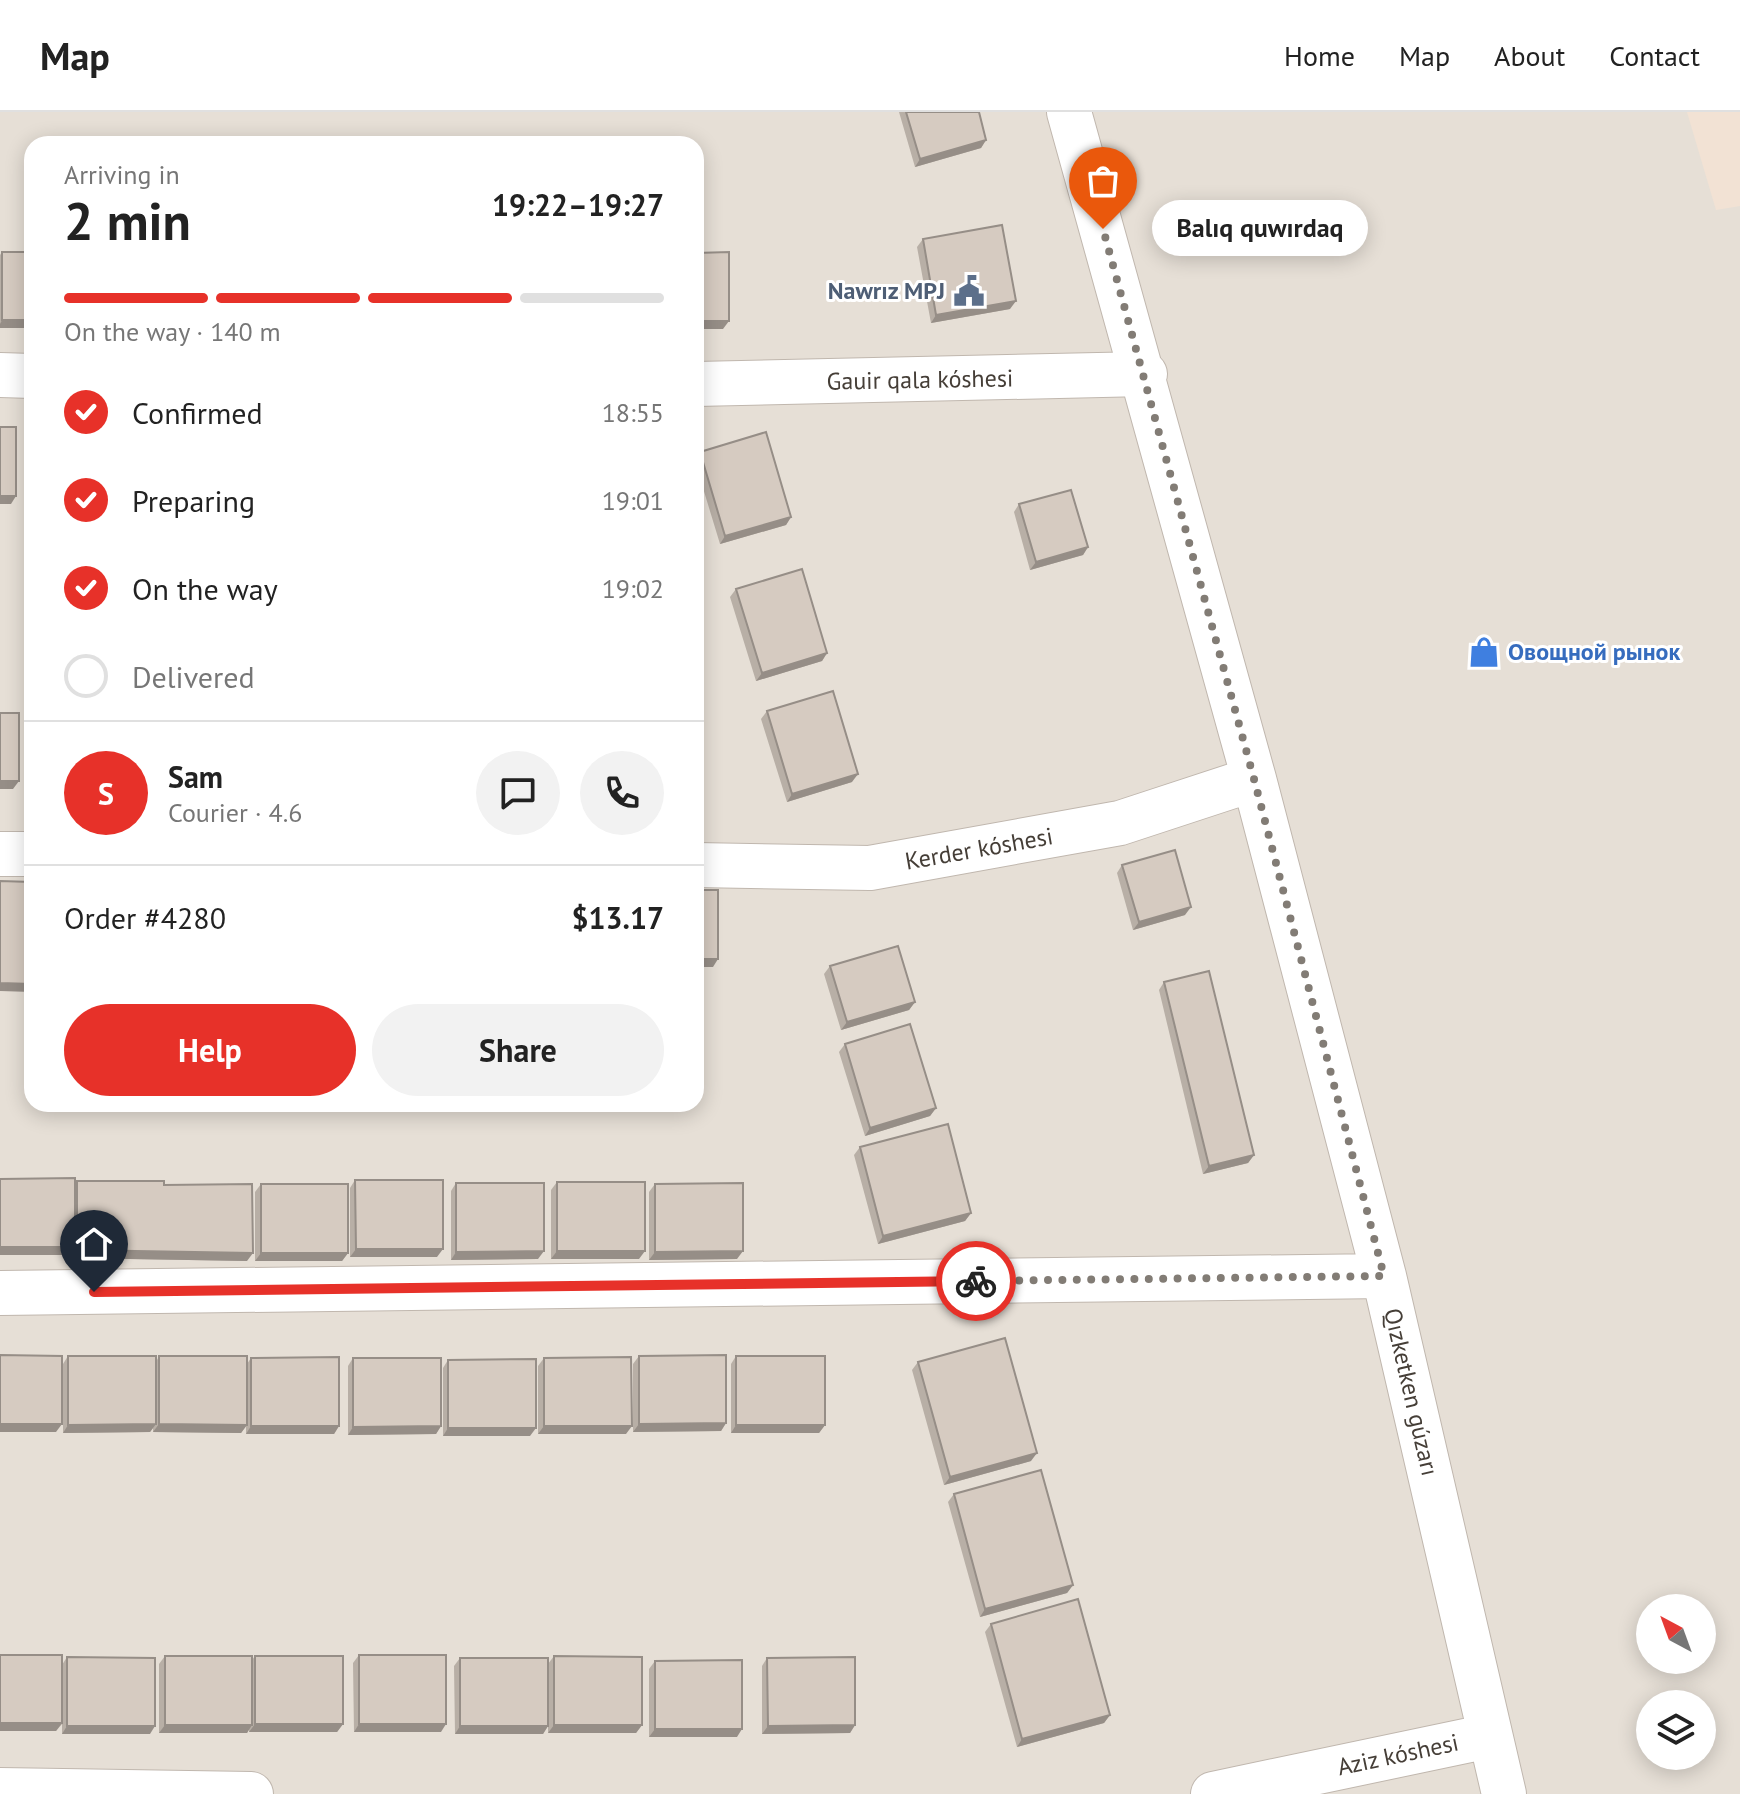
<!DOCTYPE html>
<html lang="en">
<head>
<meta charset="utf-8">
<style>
  :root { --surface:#fff; --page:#f2f2f2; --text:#222; --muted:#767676; --line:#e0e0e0; --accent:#e73129 }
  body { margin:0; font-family:"PT Sans",sans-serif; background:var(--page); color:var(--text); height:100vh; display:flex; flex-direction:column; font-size:30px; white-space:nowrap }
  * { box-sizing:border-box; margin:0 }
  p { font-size:26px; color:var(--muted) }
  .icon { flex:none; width:44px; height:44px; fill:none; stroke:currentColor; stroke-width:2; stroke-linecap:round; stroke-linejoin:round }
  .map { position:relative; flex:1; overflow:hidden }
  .drawer { position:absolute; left:24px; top:24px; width:680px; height:976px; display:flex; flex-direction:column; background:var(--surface); border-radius:24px; box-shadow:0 4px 20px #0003 }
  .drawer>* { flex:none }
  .needle { width:52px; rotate:319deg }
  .buttons { position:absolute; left:1636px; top:1482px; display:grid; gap:16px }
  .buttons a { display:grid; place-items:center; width:80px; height:80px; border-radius:50%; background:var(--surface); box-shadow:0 4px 20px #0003; font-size:40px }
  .pin { position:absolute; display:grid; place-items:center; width:68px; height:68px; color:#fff; margin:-82px -34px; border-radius:50% 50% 50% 0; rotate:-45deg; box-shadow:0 0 8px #0007 }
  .pin .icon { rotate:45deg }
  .courier { position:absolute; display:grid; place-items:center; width:80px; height:80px; margin:-40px; border:6px solid #e73129; border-radius:50%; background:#fff; color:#222; box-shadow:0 2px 10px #0007 }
  .bubble { position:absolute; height:56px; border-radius:28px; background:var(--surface); box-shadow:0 4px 20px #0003; font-size:26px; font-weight:600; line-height:56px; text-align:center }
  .overview em { font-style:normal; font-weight:600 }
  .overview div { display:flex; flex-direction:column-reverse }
  .overview { display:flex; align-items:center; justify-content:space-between; height:136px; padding:0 40px }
  h1 { font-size:52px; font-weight:600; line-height:60px }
  .bar { display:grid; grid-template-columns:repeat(4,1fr); gap:12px 8px; align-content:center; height:96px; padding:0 40px }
  .bar i { height:10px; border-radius:6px; background:var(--line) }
  .bar .active { background:var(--accent) }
  .bar p { grid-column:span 4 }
  .line { display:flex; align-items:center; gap:20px; padding:0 40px; border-top:2px solid var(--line) }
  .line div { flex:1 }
  .round { display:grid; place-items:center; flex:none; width:84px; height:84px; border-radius:42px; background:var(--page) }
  ol { padding:0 40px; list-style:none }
  li { display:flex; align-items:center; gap:24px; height:88px }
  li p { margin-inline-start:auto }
  li .icon { padding:8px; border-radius:50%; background:var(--accent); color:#fff; stroke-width:4 }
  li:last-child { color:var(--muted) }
  li i { width:44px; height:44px; border:4px solid var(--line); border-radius:50% }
  .action { display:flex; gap:16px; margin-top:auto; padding:16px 40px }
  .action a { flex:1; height:92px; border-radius:48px; background:var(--accent); color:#fff; font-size:32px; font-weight:600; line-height:92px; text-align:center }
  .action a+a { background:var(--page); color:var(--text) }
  header { display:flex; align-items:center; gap:48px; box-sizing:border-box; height:112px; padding:0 40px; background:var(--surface); border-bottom:2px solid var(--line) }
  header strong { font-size:38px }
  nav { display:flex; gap:44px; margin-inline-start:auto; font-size:28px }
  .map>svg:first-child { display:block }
  .residential { fill:#e6dfd6; fill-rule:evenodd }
  .commercial { fill:#f2e2d4 }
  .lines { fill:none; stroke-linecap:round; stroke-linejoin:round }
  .minor-casing { stroke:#c0b7ae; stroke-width:46 }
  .minor { stroke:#fff; stroke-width:44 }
  .wall { fill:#b8afa6 }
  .shaded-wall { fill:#968e87 }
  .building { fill:#d6cbc1; stroke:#968e87; stroke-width:2 }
  .done { stroke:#827c75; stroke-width:8; stroke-dasharray:0 14.4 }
  .route { stroke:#e73129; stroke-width:10 }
  .labels { text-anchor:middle; stroke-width:6; stroke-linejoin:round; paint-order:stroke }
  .service-label { font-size:24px; font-weight:bold; fill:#4e5e75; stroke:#fff; text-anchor:end }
  .street-label { font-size:24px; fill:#453e37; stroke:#fff }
  .shop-label { font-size:24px; font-weight:bold; fill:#366cbe; stroke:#fff; text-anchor:start }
</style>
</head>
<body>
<header>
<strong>Map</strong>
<nav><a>Home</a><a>Map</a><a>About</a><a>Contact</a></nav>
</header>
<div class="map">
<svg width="1740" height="1682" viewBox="0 0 1740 1682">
  <rect width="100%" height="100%" fill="#f2eee7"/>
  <!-- residential -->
  <path class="residential" d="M 0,0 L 1740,0 L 1740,1682 L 0,1682 ZM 32,32 L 696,32 L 696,992 L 32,992 ZM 1650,1496 L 1702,1496 L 1702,1548 L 1650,1548 ZM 1650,1592 L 1702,1592 L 1702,1644 L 1650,1644 Z"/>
  <!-- commercial -->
  <path class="commercial" d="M 1687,0 L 1740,0 L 1740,94 L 1716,98 Z"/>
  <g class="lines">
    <defs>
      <path id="minor" d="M 1069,0 L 1254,667 L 1384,1164 L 1504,1682
        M 0,263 L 32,264
        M 696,272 L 1145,262
        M 0,742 L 32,742
        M 696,753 L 870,756 L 1120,711 L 1254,667
        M 0,1181 L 1384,1164
        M 0,1678 L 251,1682
        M 1213,1682 L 1489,1624"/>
    </defs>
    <!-- minor casing -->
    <use href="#minor" class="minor-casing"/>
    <!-- minor -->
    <use href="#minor" class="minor"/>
  </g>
  <!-- wall -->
  <path class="wall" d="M 899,0 L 979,0 L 986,28 L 981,36 L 915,55 Z
    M 923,127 L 1010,197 L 931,211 L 917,135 Z
    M 2,140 L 32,140 L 32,216 L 0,216 L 0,143 Z
    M 700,340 L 791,405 L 786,413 L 720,432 L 696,353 L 696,346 Z
    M 1019,392 L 1088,435 L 1083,443 L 1030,458 L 1014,400 Z
    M 736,477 L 827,541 L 822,549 L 756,569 L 730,485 Z
    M 767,599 L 852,670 L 787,690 L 761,607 Z
    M 1122,753 L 1185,803 L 1133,818 L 1117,761 Z
    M 830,854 L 915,890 L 909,898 L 841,918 L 824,862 Z
    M 1164,870 L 1254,1043 L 1248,1051 L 1203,1062 L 1159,878 Z
    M 845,932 L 936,996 L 930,1004 L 865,1024 L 839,940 Z
    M 860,1035 L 971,1101 L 965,1109 L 878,1132 L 854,1043 Z
    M 355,1068 L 437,1145 L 350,1145 L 350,1076 Z
    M 77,1069 L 164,1073 L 247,1149 L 71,1146 L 71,1140 L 69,1143 L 75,1072 Z
    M 557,1070 L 639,1147 L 551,1147 L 551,1078 Z
    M 456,1071 L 538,1147 L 451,1148 L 451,1079 Z
    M 261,1072 L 348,1141 L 342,1149 L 255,1149 L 255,1080 Z
    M 655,1072 L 737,1147 L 649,1148 L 649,1080 Z
    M 68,1244 L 156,1250 L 159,1244 L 247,1252 L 251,1246 L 339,1314 L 334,1322 L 246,1322 L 246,1314 L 241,1321 L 153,1320 L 153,1316 L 150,1320 L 63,1321 L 63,1252 Z
    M 639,1244 L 726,1311 L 721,1319 L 633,1320 L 633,1252 Z
    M 736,1244 L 825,1313 L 819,1321 L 731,1321 L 731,1252 Z
    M 353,1246 L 441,1314 L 436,1322 L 348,1323 L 348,1254 Z
    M 544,1246 L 626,1322 L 538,1322 L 538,1254 Z
    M 448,1248 L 530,1324 L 443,1324 L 443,1256 Z
    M 918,1250 L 1031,1349 L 944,1373 L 912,1258 Z
    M 954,1382 L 1073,1473 L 1067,1481 L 980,1505 L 948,1390 Z
    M 991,1512 L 1110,1603 L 1104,1611 L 1017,1635 L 985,1520 Z
    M 359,1543 L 441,1620 L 354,1620 L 353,1551 Z
    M 165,1544 L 252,1548 L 255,1544 L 343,1612 L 337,1620 L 249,1620 L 249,1617 L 247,1621 L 159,1621 L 159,1552 Z
    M 554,1544 L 642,1613 L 636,1621 L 548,1621 L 548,1614 L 543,1622 L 455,1622 L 454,1554 L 460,1546 L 548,1552 Z
    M 67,1545 L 150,1622 L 62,1622 L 62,1612 L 56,1619 L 62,1553 Z
    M 767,1546 L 855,1613 L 850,1621 L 762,1622 L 762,1554 Z
    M 655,1549 L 737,1625 L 649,1625 L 649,1557 Z"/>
  <!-- shaded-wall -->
  <path class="shaded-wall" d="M 986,28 L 981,36 L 915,55 L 920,47 Z
    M 1016,189 L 1010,197 L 931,211 L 936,203 Z
    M 2,208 L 32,208 L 32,216 L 0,216 L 0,212 Z
    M 696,209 L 729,209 L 723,217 L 696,217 Z
    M 0,384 L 16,384 L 11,392 L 0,392 Z
    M 791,405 L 786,413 L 720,432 L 725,424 Z
    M 1088,435 L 1083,443 L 1030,458 L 1036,450 Z
    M 827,541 L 822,549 L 756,569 L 762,561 Z
    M 858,662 L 852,670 L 787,690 L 792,682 Z
    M 0,669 L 19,669 L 13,677 L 0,677 Z
    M 1191,795 L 1185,803 L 1133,818 L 1139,810 Z
    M 696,847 L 718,847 L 713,855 L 696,855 Z
    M 0,871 L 32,872 L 32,880 L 0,879 Z
    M 915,890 L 909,898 L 841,918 L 847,910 Z
    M 936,996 L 930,1004 L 865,1024 L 870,1016 Z
    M 1254,1043 L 1248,1051 L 1203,1062 L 1209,1054 Z
    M 971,1101 L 965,1109 L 878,1132 L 883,1124 Z
    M 0,1135 L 75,1135 L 69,1143 L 0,1143 Z
    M 356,1137 L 443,1137 L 437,1145 L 350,1145 Z
    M 77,1138 L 253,1141 L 247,1149 L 71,1146 Z
    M 544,1139 L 538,1147 L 451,1148 L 456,1140 Z
    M 557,1139 L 645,1139 L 639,1147 L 551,1147 Z
    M 743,1139 L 737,1147 L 649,1148 L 655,1140 Z
    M 261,1141 L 348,1141 L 342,1149 L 255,1149 Z
    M 726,1311 L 721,1319 L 633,1320 L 639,1312 Z
    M 0,1312 L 62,1312 L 56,1320 L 0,1320 Z
    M 156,1312 L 150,1320 L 63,1321 L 68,1313 Z
    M 159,1312 L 247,1313 L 241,1321 L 153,1320 Z
    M 736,1313 L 825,1313 L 819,1321 L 731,1321 Z
    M 251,1314 L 339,1314 L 334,1322 L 246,1322 Z
    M 441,1314 L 436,1322 L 348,1323 L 353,1315 Z
    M 544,1314 L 632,1314 L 626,1322 L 538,1322 Z
    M 448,1316 L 536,1316 L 530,1324 L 443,1324 Z
    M 1037,1341 L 1031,1349 L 944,1373 L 950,1365 Z
    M 1073,1473 L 1067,1481 L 980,1505 L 985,1497 Z
    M 1110,1603 L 1104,1611 L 1017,1635 L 1022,1627 Z
    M 0,1611 L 62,1611 L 56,1619 L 0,1619 Z
    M 255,1612 L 343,1612 L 337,1620 L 249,1620 Z
    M 359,1612 L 446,1612 L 441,1620 L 354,1620 Z
    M 165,1613 L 252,1613 L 247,1621 L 159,1621 Z
    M 554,1613 L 642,1613 L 636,1621 L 548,1621 Z
    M 855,1613 L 850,1621 L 762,1622 L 768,1614 Z
    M 67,1614 L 155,1614 L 150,1622 L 62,1622 Z
    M 460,1614 L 548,1614 L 543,1622 L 455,1622 Z
    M 655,1617 L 742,1617 L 737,1625 L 649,1625 Z"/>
  <!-- building -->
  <path class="building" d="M 906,0 L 979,0 L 986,28 L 920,47 Z
    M 1002,113 L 1016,189 L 936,203 L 923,127 Z
    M 2,140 L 32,140 L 32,208 L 2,208 Z
    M 729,140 L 729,209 L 696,209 L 696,141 Z
    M 0,315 L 16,315 L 16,384 L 0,384 Z
    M 766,320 L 791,405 L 725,424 L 700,340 Z
    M 1071,378 L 1088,435 L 1036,450 L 1019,392 Z
    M 802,457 L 827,541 L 762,561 L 736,477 Z
    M 833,579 L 858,662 L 792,682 L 767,599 Z
    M 0,601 L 19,601 L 19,669 L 0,669 Z
    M 1175,738 L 1191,795 L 1139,810 L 1122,753 Z
    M 0,769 L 32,770 L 32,872 L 0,871 Z
    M 696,778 L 718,778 L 718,847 L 696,847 Z
    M 898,834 L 915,890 L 847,910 L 830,854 Z
    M 1209,859 L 1254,1043 L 1209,1054 L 1164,870 Z
    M 910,912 L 936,996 L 870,1016 L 845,932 Z
    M 948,1012 L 971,1101 L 883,1124 L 860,1035 Z
    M 75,1066 L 75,1135 L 0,1135 L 0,1067 Z
    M 355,1068 L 443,1068 L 443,1137 L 356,1137 Z
    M 77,1069 L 164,1069 L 164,1073 L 252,1072 L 253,1141 L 77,1138 Z
    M 557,1070 L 645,1070 L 645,1139 L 557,1139 Z
    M 456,1071 L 544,1071 L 544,1139 L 456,1140 Z
    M 743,1071 L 743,1139 L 655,1140 L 655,1072 Z
    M 261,1072 L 348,1072 L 348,1141 L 261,1141 Z
    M 1005,1226 L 1037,1341 L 950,1365 L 918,1250 Z
    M 0,1243 L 62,1244 L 62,1312 L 0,1312 Z
    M 726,1243 L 726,1311 L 639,1312 L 639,1244 Z
    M 68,1244 L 156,1244 L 156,1312 L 68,1313 Z
    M 159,1244 L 247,1244 L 247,1313 L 159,1312 Z
    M 736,1244 L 825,1244 L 825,1313 L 736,1313 Z
    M 339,1245 L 339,1314 L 251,1314 L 251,1246 Z
    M 631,1245 L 632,1314 L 544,1314 L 544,1246 Z
    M 353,1246 L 441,1246 L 441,1314 L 353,1315 Z
    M 536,1247 L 536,1316 L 448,1316 L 448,1248 Z
    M 1041,1358 L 1073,1473 L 985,1497 L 954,1382 Z
    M 1078,1487 L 1110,1603 L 1022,1627 L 991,1512 Z
    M 0,1543 L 62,1543 L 62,1611 L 0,1611 Z
    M 359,1543 L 446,1543 L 446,1612 L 359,1612 Z
    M 165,1544 L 252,1544 L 252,1613 L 165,1613 Z
    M 255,1544 L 343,1544 L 343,1612 L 255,1612 Z
    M 554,1544 L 642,1545 L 642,1613 L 554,1613 Z
    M 67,1545 L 155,1546 L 155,1614 L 67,1614 Z
    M 855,1545 L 855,1613 L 768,1614 L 767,1546 Z
    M 460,1546 L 548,1546 L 548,1614 L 460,1614 Z
    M 742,1548 L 742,1617 L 655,1617 L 655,1549 Z"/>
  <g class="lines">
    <!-- done -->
    <path class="done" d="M 976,1169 L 1384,1164 L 1254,667 L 1103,117"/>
    <!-- route -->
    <path class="route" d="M 94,1180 L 976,1169"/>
  </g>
  <!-- icons -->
  <defs>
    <symbol id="civic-bare" viewBox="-9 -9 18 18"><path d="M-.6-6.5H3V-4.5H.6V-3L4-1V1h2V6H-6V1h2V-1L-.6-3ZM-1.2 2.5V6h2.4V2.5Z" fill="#5c6f8a" stroke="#fff" stroke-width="2.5" paint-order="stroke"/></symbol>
    <symbol id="shop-bare" viewBox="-9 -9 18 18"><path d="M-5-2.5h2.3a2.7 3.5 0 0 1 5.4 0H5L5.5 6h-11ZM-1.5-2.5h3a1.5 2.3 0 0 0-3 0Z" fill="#3f7fe0" stroke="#fff" stroke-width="2.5" paint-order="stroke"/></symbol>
  </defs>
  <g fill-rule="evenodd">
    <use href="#civic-bare" x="947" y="157" width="44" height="44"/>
    <use href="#shop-bare" x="1462" y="518" width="44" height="44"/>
  </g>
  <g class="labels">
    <!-- service labels -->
    <g class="service-label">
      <text x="945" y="187">Nawrız MPJ</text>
    </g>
    <!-- street labels -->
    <g class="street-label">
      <text transform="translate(920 268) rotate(-1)" y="8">Gauir qala kóshesi</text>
      <text transform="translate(979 737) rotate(-10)" y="8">Kerder kóshesi</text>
      <text transform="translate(1411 1280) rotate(77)" y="8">Qızketken gúzarı</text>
      <text transform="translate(1398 1643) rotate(-12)" y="8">Aziz kóshesi</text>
    </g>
    <!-- shop labels -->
    <g class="shop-label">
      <text x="1508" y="548">Овощной рынок</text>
    </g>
  </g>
</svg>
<div class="buttons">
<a><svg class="needle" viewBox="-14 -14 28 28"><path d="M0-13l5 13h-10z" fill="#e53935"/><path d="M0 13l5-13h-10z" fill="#767676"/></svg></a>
<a><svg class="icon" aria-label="layers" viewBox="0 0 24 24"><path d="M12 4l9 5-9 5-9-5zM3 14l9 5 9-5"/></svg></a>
</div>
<div class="pin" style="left:1103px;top:117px;background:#ea580c"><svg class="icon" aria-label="bag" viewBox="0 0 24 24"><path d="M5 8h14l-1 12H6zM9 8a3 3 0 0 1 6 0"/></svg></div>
<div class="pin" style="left:94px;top:1180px;background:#1f2937"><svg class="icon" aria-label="home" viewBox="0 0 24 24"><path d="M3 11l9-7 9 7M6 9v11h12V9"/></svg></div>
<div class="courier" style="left:976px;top:1169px"><svg class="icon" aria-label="bike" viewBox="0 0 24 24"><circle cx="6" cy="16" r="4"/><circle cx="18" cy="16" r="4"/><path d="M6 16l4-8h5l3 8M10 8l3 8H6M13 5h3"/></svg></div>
<div class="bubble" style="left:1152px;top:88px;width:216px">Balıq quwırdaq</div>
<section class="drawer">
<div class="overview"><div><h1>2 min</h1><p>Arriving in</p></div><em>19:22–19:27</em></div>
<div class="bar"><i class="active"></i><i class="active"></i><i class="active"></i><i></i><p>On the way · 140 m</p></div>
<ol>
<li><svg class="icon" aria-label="check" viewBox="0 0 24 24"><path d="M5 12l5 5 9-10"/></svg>Confirmed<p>18:55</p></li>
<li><svg class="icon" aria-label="check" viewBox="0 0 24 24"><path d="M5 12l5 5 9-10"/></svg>Preparing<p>19:01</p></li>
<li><svg class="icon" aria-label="check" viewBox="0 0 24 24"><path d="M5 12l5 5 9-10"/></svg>On the way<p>19:02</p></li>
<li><i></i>Delivered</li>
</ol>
<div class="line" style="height:144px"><b class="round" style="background:var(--accent);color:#fff">S</b><div><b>Sam</b><p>Courier · 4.6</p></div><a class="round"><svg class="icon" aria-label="chat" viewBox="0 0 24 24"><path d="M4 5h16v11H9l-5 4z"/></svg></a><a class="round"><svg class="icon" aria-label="phone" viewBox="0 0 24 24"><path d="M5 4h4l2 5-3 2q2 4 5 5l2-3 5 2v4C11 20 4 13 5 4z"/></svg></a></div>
<div class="line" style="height:104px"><div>Order #4280</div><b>$13.17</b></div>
<div class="action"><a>Help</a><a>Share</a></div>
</section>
</div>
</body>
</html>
